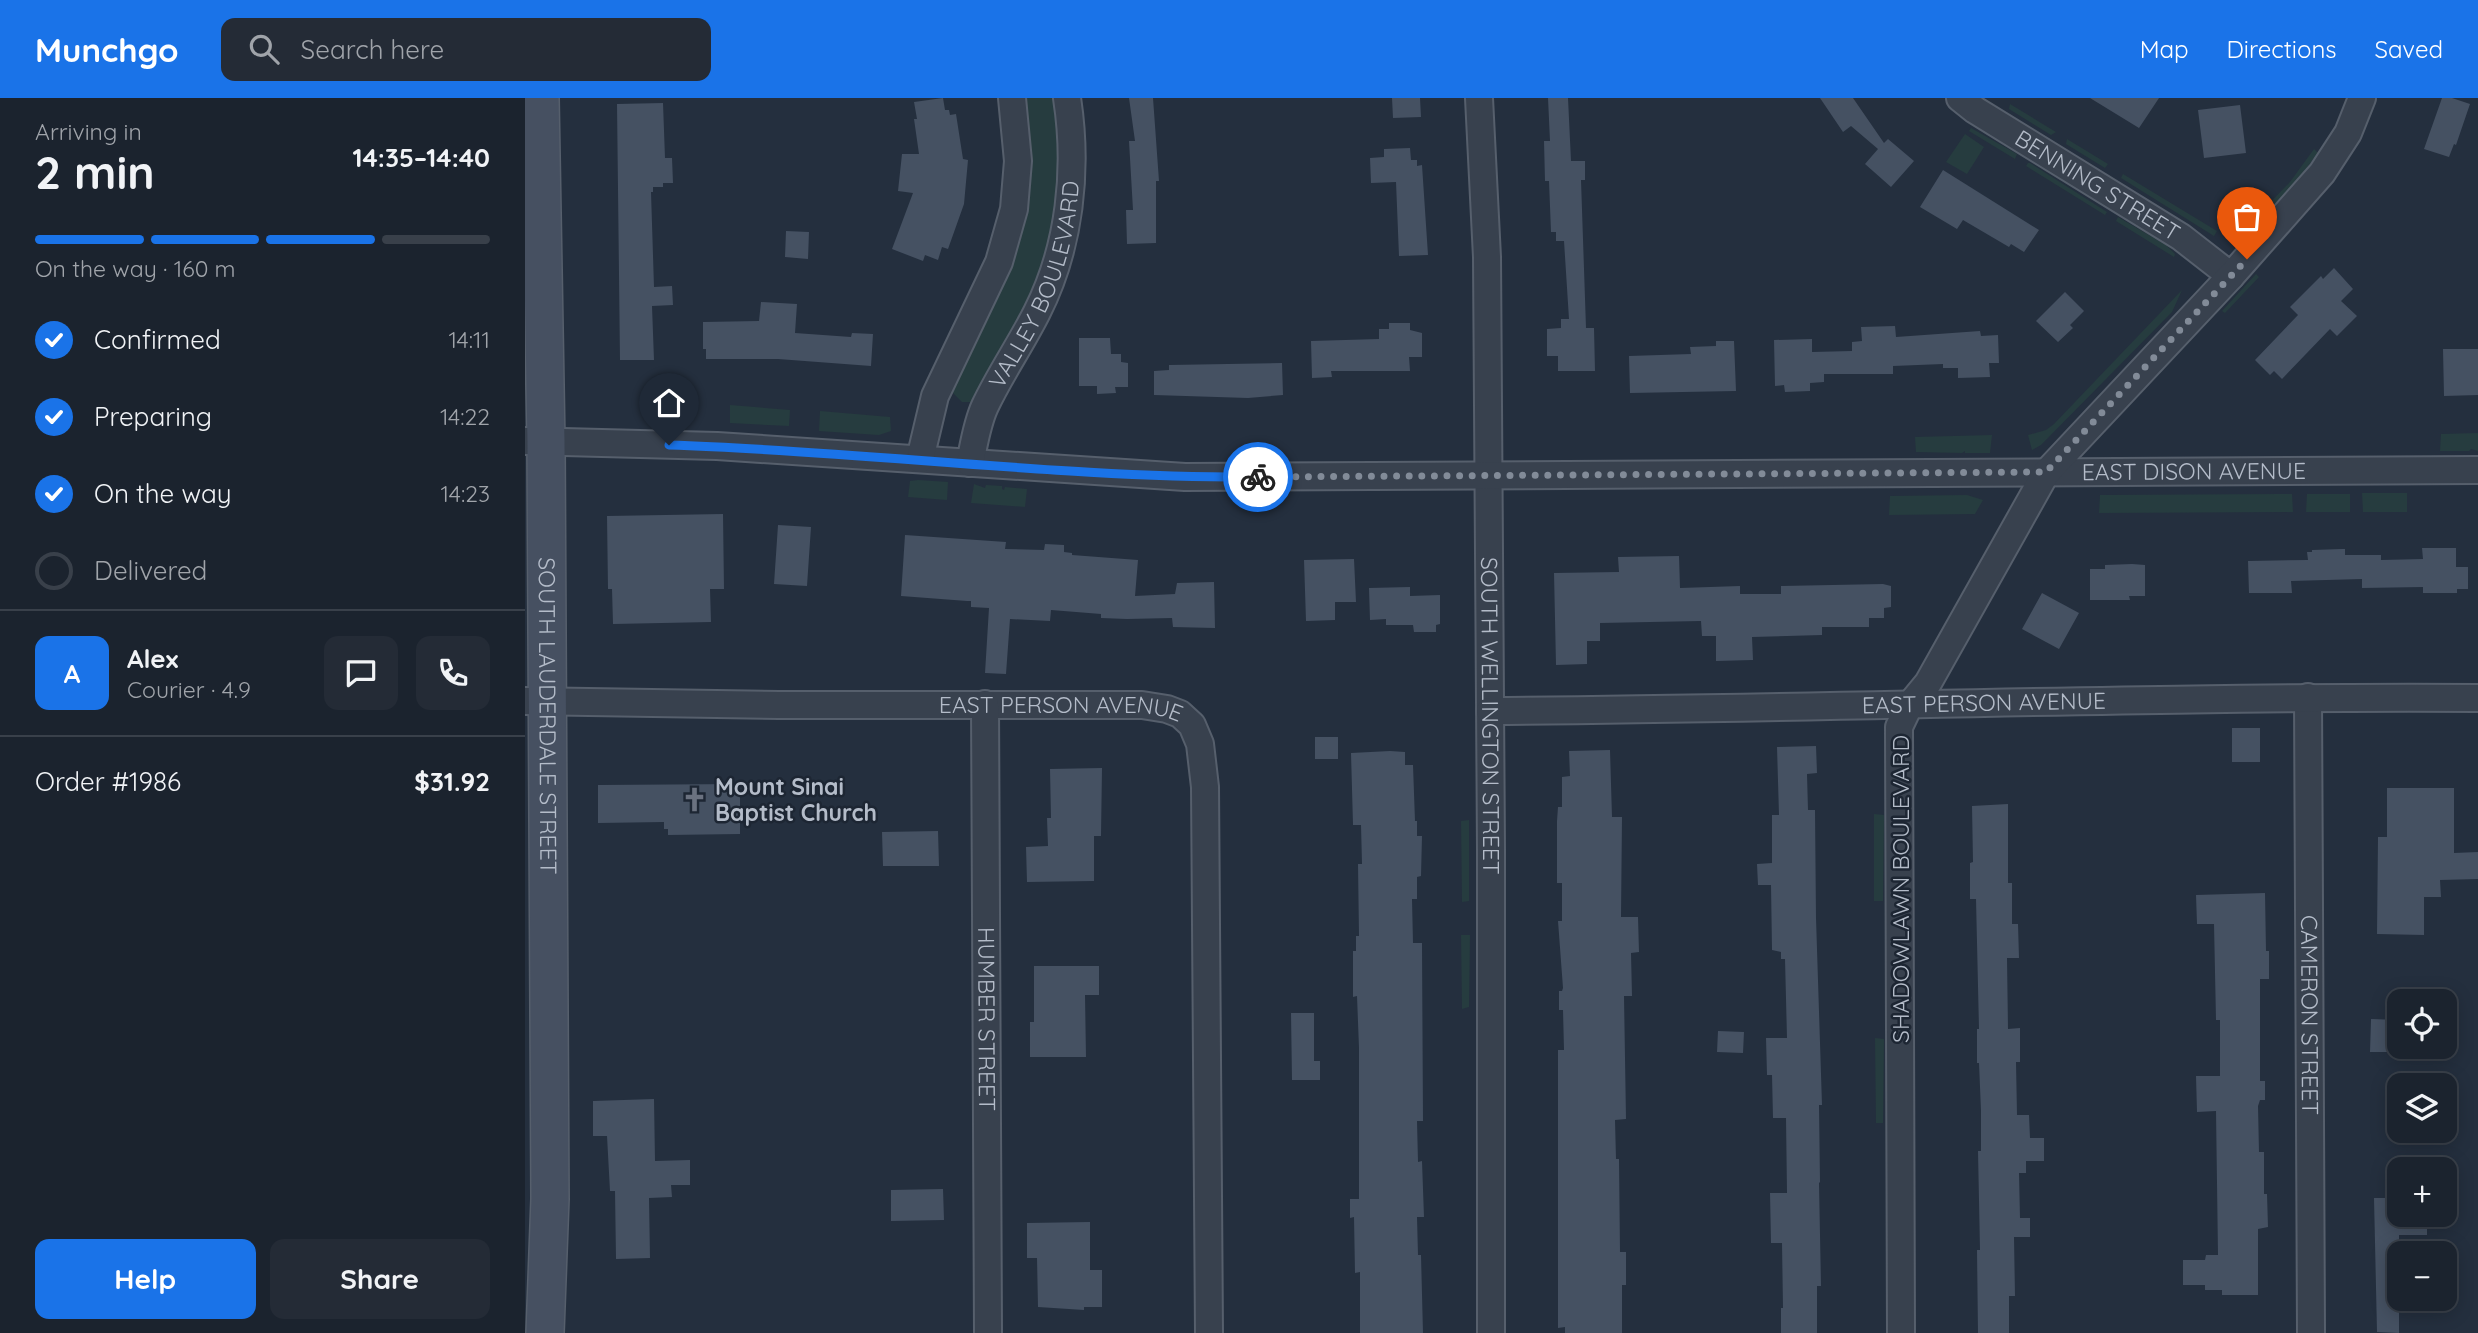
<!DOCTYPE html>
<html lang="en">
<head>
<meta charset="utf-8">
<style>
  :root { --surface:#1b232e; --page:#242b36; --text:#f1f3f6; --muted:#a0a4aa; --line:#39404a; --accent:#1a73e8 }
  body { margin:0; font-family:Quicksand,sans-serif; background:var(--page); color:var(--text); height:100vh; display:flex; flex-direction:column; font-size:26px; white-space:nowrap }
  * { box-sizing:border-box; margin:0 }
  p { font-size:23px; color:var(--muted) }
  .icon { flex:none; width:38px; height:38px; fill:none; stroke:currentColor; stroke-width:2; stroke-linecap:round; stroke-linejoin:round }
  .map { position:relative; flex:1; overflow:hidden }
  .side { display:flex; flex-direction:column; background:var(--surface); width:525px }
  .side>* { flex:none }
  .buttons { position:absolute; left:1862px; top:891px; display:grid; gap:14px }
  .buttons a { display:grid; place-items:center; width:70px; height:70px; border-radius:14px; background:var(--surface); box-shadow:0 4px 18px #0003,0 0 0 2px var(--line); font-size:35px }
  .pin { position:absolute; display:grid; place-items:center; width:60px; height:60px; color:#fff; margin:-72px -30px; border-radius:50% 50% 50% 0; rotate:-45deg; box-shadow:0 0 7px #0007 }
  .pin .icon { rotate:45deg }
  .courier { position:absolute; display:grid; place-items:center; width:70px; height:70px; margin:-35px; border:5px solid #1a73e8; border-radius:50%; background:#fff; color:#222; box-shadow:0 2px 9px #0007 }
  .headline em { font-style:normal; font-weight:700 }
  .headline div { display:flex; flex-direction:column-reverse }
  .headline { display:flex; align-items:center; justify-content:space-between; height:119px; padding:0 35px }
  h1 { font-size:46px; font-weight:700; line-height:52px }
  .bar { display:grid; grid-template-columns:repeat(4,1fr); gap:10px 7px; align-content:center; height:84px; padding:0 35px }
  .bar i { height:9px; border-radius:5px; background:var(--line) }
  .bar .current { background:var(--accent) }
  .bar p { grid-column:span 4 }
  .line { display:flex; align-items:center; gap:18px; padding:0 35px; border-top:2px solid var(--line) }
  .line div { flex:1 }
  .round { display:grid; place-items:center; flex:none; width:74px; height:74px; border-radius:14px; background:var(--page) }
  ol { padding:0 35px; list-style:none }
  li { display:flex; align-items:center; gap:21px; height:77px }
  li p { margin-inline-start:auto }
  li .icon { padding:7px; border-radius:50%; background:var(--accent); color:#fff; stroke-width:4 }
  li:last-child { color:var(--muted) }
  li i { width:38px; height:38px; border:4px solid var(--line); border-radius:50% }
  .button { display:flex; gap:14px; margin-top:auto; padding:14px 35px }
  .button a { flex:1; height:80px; border-radius:14px; background:var(--accent); color:#fff; font-size:28px; font-weight:700; line-height:80px; text-align:center }
  .button a+a { background:var(--page); color:var(--text) }
  header { display:flex; align-items:center; gap:42px; box-sizing:border-box; height:98px; padding:0 35px; background:var(--accent); color:#fff }
  header strong { font-size:33px }
  nav { display:flex; gap:38px; margin-inline-start:auto; font-size:24px }
  .search { width:490px; height:63px; background:var(--page); display:flex; align-items:center; gap:18px; box-sizing:border-box; padding:0 24px; border-radius:14px; color:var(--muted); font-size:26px }
  main { display:flex; flex:1; min-height:0 }
  .map>svg:first-child { display:block }
  .green { fill:#263c3f }
  .building { fill:#455162 }
  .lines { fill:none; stroke-linecap:round; stroke-linejoin:round }
  .street-casing { stroke:#565f6c; stroke-width:30 }
  .secondary-casing { stroke:#565f6c; stroke-width:40 }
  .street { stroke:#38414e; stroke-width:26 }
  .secondary { stroke:#465061; stroke-width:37 }
  .done { stroke:#828b98; stroke-width:7; stroke-dasharray:0 12.6 }
  .route { stroke:#1a73e8; stroke-width:9 }
  .labels { text-anchor:middle; stroke-width:5; stroke-linejoin:round; paint-order:stroke }
  .street-label { font-size:23px; fill:#b4bcc9; stroke:#1d2633 }
  .poi-label { font-size:23px; font-weight:bold; fill:#b4bcc9; stroke:#1d2633; text-anchor:start }
</style>
</head>
<body>
<header>
<strong>Munchgo</strong>
<div class="search"><svg class="icon" aria-label="search" viewBox="0 0 24 24"><circle cx="10" cy="10" r="6"/><path d="M15 15l6 6"/></svg>Search here</div>
<nav><a>Map</a><a>Directions</a><a>Saved</a></nav>
</header>
<main>
<section class="side">
<div class="headline"><div><h1>2 min</h1><p>Arriving in</p></div><em>14:35–14:40</em></div>
<div class="bar"><i class="current"></i><i class="current"></i><i class="current"></i><i></i><p>On the way · 160 m</p></div>
<ol>
<li><svg class="icon" aria-label="check" viewBox="0 0 24 24"><path d="M5 12l5 5 9-10"/></svg>Confirmed<p>14:11</p></li>
<li><svg class="icon" aria-label="check" viewBox="0 0 24 24"><path d="M5 12l5 5 9-10"/></svg>Preparing<p>14:22</p></li>
<li><svg class="icon" aria-label="check" viewBox="0 0 24 24"><path d="M5 12l5 5 9-10"/></svg>On the way<p>14:23</p></li>
<li><i></i>Delivered</li>
</ol>
<div class="line" style="height:126px"><b class="round" style="background:var(--accent);color:#fff">A</b><div><b>Alex</b><p>Courier · 4.9</p></div><a class="round"><svg class="icon" aria-label="chat" viewBox="0 0 24 24"><path d="M4 5h16v11H9l-5 4z"/></svg></a><a class="round"><svg class="icon" aria-label="phone" viewBox="0 0 24 24"><path d="M5 4h4l2 5-3 2q2 4 5 5l2-3 5 2v4C11 20 4 13 5 4z"/></svg></a></div>
<div class="line" style="height:91px"><div>Order #1986</div><b>$31.92</b></div>
<div class="button"><a>Help</a><a>Share</a></div>
</section>
<div class="map">
<svg width="1953" height="1235" viewBox="0 0 1953 1235">
  <rect width="100%" height="100%" fill="#242f3e"/>
  <!-- green -->
  <path class="green" d="M 500,0 L 531,0 C 541,60 533,133 509,189 C 493,227 472,263 453,299 L 446,304 L 437,304 L 428,295 L 427,286 L 504,66 L 505,38 Z
    M 1485,6 L 1531,34 L 1526,37 L 1484,11 Z
    M 1446,30 L 1492,56 L 1490,61 L 1444,33 Z
    M 1440,36 L 1459,49 L 1442,76 L 1421,64 Z
    M 1542,41 L 1583,66 L 1580,70 L 1541,46 Z
    M 1789,51 L 1793,55 C 1777,76 1734,135 1710,141 L 1765,84 Z
    M 1503,65 L 1505,65 L 1582,114 L 1580,117 L 1501,68 Z
    M 1598,76 L 1692,133 L 1689,138 L 1596,80 Z
    M 1593,119 L 1641,147 L 1650,156 L 1649,159 L 1591,123 Z
    M 1731,176 L 1734,179 L 1700,215 L 1697,213 Z
    M 1657,192 L 1647,214 L 1516,347 L 1507,352 L 1503,337 L 1521,332 L 1529,326 Z
    M 205,307 L 265,312 L 264,328 L 205,325 Z
    M 295,313 L 365,319 L 366,333 L 354,337 L 294,333 Z
    M 1953,335 L 1953,353 L 1946,351 L 1944,353 L 1915,353 L 1916,336 Z
    M 1467,337 L 1465,355 L 1440,355 L 1440,353 L 1437,355 L 1391,354 L 1390,339 Z
    M 393,382 L 423,384 L 422,402 L 383,399 L 385,383 Z
    M 449,386 L 460,390 L 461,387 L 477,388 L 477,391 L 479,392 L 480,389 L 502,391 L 500,409 L 446,405 Z
    M 1837,395 L 1882,395 L 1882,414 L 1838,414 Z
    M 1755,396 L 1767,396 L 1768,414 L 1574,415 L 1575,397 Z
    M 1825,396 L 1825,414 L 1781,414 L 1782,396 Z
    M 1442,397 L 1458,402 L 1450,416 L 1364,417 L 1365,398 Z
    M 1349,716 L 1359,717 L 1358,803 L 1349,803 Z
    M 944,722 L 944,803 L 937,804 L 936,723 Z
    M 936,837 L 945,837 L 944,909 L 937,911 Z
    M 1350,940 L 1359,941 L 1358,1025 L 1351,1025 Z"/>
  <!-- building -->
  <path class="building" d="M 418,0 L 420,12 L 424,12 L 425,17 L 431,16 L 438,61 L 443,62 L 439,106 L 423,151 L 417,149 L 413,162 L 400,157 L 398,163 L 367,151 L 388,95 L 373,93 L 377,56 L 394,56 L 389,21 L 392,21 L 389,4 Z
    M 604,0 L 628,0 L 634,83 L 631,83 L 631,145 L 602,146 L 601,112 L 608,112 L 604,43 L 610,43 Z
    M 867,0 L 895,0 L 896,19 L 868,20 Z
    M 1023,0 L 1043,0 L 1046,63 L 1060,63 L 1060,82 L 1056,82 L 1061,230 L 1069,230 L 1070,273 L 1033,273 L 1033,258 L 1022,258 L 1022,231 L 1036,230 L 1036,221 L 1044,221 L 1039,143 L 1031,143 L 1031,134 L 1026,134 L 1024,83 L 1020,83 L 1019,43 L 1025,43 Z
    M 1295,0 L 1328,0 L 1359,45 L 1363,41 L 1389,63 L 1366,89 L 1340,66 L 1353,51 L 1326,28 L 1318,34 Z
    M 1565,0 L 1634,0 L 1614,30 Z
    M 1917,0 L 1927,0 L 1945,6 L 1931,47 L 1929,46 L 1924,59 L 1899,51 Z
    M 138,5 L 140,60 L 147,60 L 148,85 L 138,85 L 138,89 L 128,89 L 128,94 L 126,94 L 129,189 L 147,188 L 148,207 L 127,208 L 129,262 L 95,262 L 92,6 Z
    M 1715,7 L 1721,55 L 1679,60 L 1673,12 Z
    M 885,50 L 886,62 L 892,62 L 892,68 L 897,67 L 903,157 L 874,158 L 871,84 L 846,85 L 845,60 L 859,59 L 859,51 Z
    M 1418,72 L 1514,132 L 1499,154 L 1486,146 L 1484,149 L 1438,122 L 1432,131 L 1395,109 Z
    M 261,133 L 284,134 L 283,161 L 260,159 Z
    M 1809,170 L 1828,191 L 1816,203 L 1832,218 L 1812,238 L 1805,231 L 1757,281 L 1749,273 L 1745,277 L 1730,262 L 1773,217 L 1765,209 L 1796,178 L 1798,181 Z
    M 1540,194 L 1559,213 L 1545,227 L 1548,230 L 1533,244 L 1511,223 Z
    M 236,204 L 272,206 L 270,235 L 326,239 L 327,235 L 348,236 L 346,268 L 253,261 L 181,261 L 181,251 L 178,251 L 178,224 L 234,223 Z
    M 864,225 L 885,225 L 885,232 L 897,235 L 897,259 L 884,259 L 885,273 L 806,273 L 807,279 L 787,280 L 786,243 L 854,241 L 854,231 L 864,231 Z
    M 1370,228 L 1371,239 L 1455,233 L 1456,238 L 1473,237 L 1474,265 L 1464,265 L 1465,279 L 1433,280 L 1433,270 L 1418,270 L 1418,266 L 1368,268 L 1368,276 L 1299,276 L 1299,284 L 1285,285 L 1285,293 L 1260,294 L 1259,287 L 1250,288 L 1249,242 L 1287,241 L 1287,254 L 1327,253 L 1327,244 L 1337,243 L 1336,229 Z
    M 554,240 L 585,240 L 586,256 L 596,256 L 596,264 L 603,265 L 603,289 L 590,289 L 591,295 L 572,296 L 572,288 L 554,288 Z
    M 1191,243 L 1209,243 L 1211,293 L 1105,295 L 1104,258 L 1166,256 L 1165,249 L 1191,248 Z
    M 1918,251 L 1953,251 L 1953,297 L 1919,298 Z
    M 757,265 L 758,297 L 723,300 L 629,297 L 629,273 L 644,272 L 644,267 Z
    M 198,416 L 199,491 L 185,491 L 186,524 L 88,526 L 87,491 L 83,491 L 82,418 Z
    M 253,427 L 286,429 L 282,488 L 249,486 Z
    M 380,437 L 481,444 L 480,451 L 519,452 L 520,446 L 539,447 L 539,454 L 547,455 L 547,457 L 613,462 L 610,498 L 650,496 L 652,485 L 689,484 L 690,530 L 648,529 L 647,520 L 602,521 L 576,520 L 576,516 L 526,512 L 525,523 L 485,521 L 481,576 L 460,575 L 464,510 L 446,509 L 446,503 L 442,503 L 376,498 Z
    M 1897,450 L 1931,450 L 1931,469 L 1943,469 L 1943,491 L 1932,491 L 1932,495 L 1898,495 L 1898,489 L 1837,490 L 1837,481 L 1766,483 L 1767,495 L 1724,495 L 1723,463 L 1783,462 L 1782,454 L 1787,454 L 1787,452 L 1817,451 L 1820,451 L 1820,457 L 1856,457 L 1856,462 L 1898,461 Z
    M 1154,458 L 1155,490 L 1215,488 L 1215,496 L 1256,496 L 1256,488 L 1358,486 L 1366,488 L 1366,509 L 1359,510 L 1359,520 L 1344,520 L 1344,529 L 1297,529 L 1297,537 L 1227,539 L 1228,562 L 1191,563 L 1191,538 L 1177,538 L 1176,523 L 1075,525 L 1075,543 L 1062,543 L 1062,566 L 1031,567 L 1029,475 L 1094,474 L 1093,459 Z
    M 829,461 L 831,504 L 810,504 L 810,522 L 781,523 L 779,462 Z
    M 1607,466 L 1620,467 L 1620,498 L 1604,498 L 1605,502 L 1565,502 L 1565,471 L 1580,471 L 1580,467 Z
    M 885,489 L 885,498 L 915,497 L 915,526 L 911,527 L 911,534 L 889,534 L 888,527 L 861,527 L 861,521 L 845,522 L 844,490 Z
    M 1517,495 L 1554,515 L 1534,551 L 1497,531 Z
    M 1707,630 L 1735,630 L 1735,664 L 1707,664 Z
    M 790,639 L 813,639 L 813,661 L 790,661 Z
    M 1291,648 L 1292,675 L 1282,676 L 1283,712 L 1290,712 L 1291,820 L 1297,1007 L 1294,1007 L 1295,1084 L 1294,1085 L 1296,1188 L 1292,1188 L 1292,1235 L 1256,1235 L 1256,1210 L 1258,1210 L 1257,1145 L 1246,1145 L 1245,1095 L 1262,1095 L 1261,1020 L 1248,1020 L 1247,977 L 1242,977 L 1241,940 L 1262,940 L 1260,861 L 1256,861 L 1256,854 L 1247,852 L 1246,787 L 1233,787 L 1232,766 L 1247,765 L 1247,717 L 1254,717 L 1252,649 Z
    M 1085,652 L 1087,719 L 1097,719 L 1096,819 L 1113,819 L 1114,854 L 1106,855 L 1107,898 L 1099,898 L 1101,1021 L 1090,1022 L 1091,1061 L 1094,1061 L 1095,1154 L 1101,1154 L 1101,1187 L 1097,1187 L 1097,1235 L 1040,1235 L 1040,1229 L 1033,1230 L 1033,952 L 1039,952 L 1038,912 L 1034,912 L 1034,893 L 1037,893 L 1038,890 L 1033,823 L 1037,823 L 1037,785 L 1032,785 L 1032,723 L 1033,709 L 1037,709 L 1037,679 L 1045,678 L 1044,653 Z
    M 865,653 L 880,654 L 880,667 L 888,667 L 890,723 L 892,723 L 892,738 L 897,738 L 896,778 L 892,779 L 892,801 L 887,801 L 888,845 L 897,845 L 898,1023 L 892,1023 L 893,1064 L 897,1063 L 899,1119 L 892,1119 L 893,1157 L 896,1157 L 898,1235 L 835,1235 L 835,1174 L 830,1175 L 829,1119 L 825,1120 L 825,1101 L 834,1101 L 834,950 L 832,898 L 828,899 L 828,853 L 831,853 L 831,838 L 834,838 L 833,766 L 837,766 L 836,727 L 828,727 L 826,655 Z
    M 577,670 L 576,738 L 569,738 L 569,783 L 502,784 L 501,749 L 523,748 L 522,720 L 526,720 L 525,671 Z
    M 215,686 L 215,736 L 143,737 L 143,731 L 139,731 L 139,724 L 73,725 L 73,687 Z
    M 1862,690 L 1929,690 L 1929,755 L 1953,754 L 1953,781 L 1915,782 L 1916,799 L 1899,799 L 1899,837 L 1852,836 L 1853,739 L 1862,739 Z
    M 1483,706 L 1483,785 L 1487,785 L 1487,826 L 1493,826 L 1494,860 L 1482,860 L 1483,931 L 1495,930 L 1495,964 L 1491,964 L 1492,1017 L 1504,1017 L 1505,1040 L 1519,1040 L 1519,1063 L 1501,1063 L 1501,1075 L 1494,1075 L 1495,1120 L 1505,1120 L 1505,1139 L 1489,1139 L 1490,1198 L 1484,1198 L 1484,1235 L 1453,1235 L 1452,1152 L 1455,1152 L 1453,1053 L 1456,1053 L 1456,1013 L 1454,965 L 1452,965 L 1452,931 L 1454,931 L 1451,801 L 1445,801 L 1445,765 L 1448,764 L 1447,708 Z
    M 413,733 L 414,768 L 358,768 L 357,734 Z
    M 1740,795 L 1741,853 L 1744,853 L 1744,881 L 1735,881 L 1735,983 L 1740,983 L 1740,1002 L 1735,1002 L 1733,1008 L 1734,1054 L 1739,1054 L 1739,1096 L 1742,1096 L 1743,1129 L 1733,1131 L 1733,1197 L 1697,1197 L 1697,1192 L 1680,1192 L 1680,1187 L 1658,1187 L 1658,1162 L 1680,1162 L 1681,1157 L 1693,1157 L 1691,1013 L 1672,1014 L 1671,978 L 1695,978 L 1695,922 L 1691,922 L 1689,826 L 1672,826 L 1671,797 Z
    M 509,868 L 574,868 L 574,897 L 560,897 L 561,959 L 505,959 L 505,924 L 509,924 Z
    M 766,915 L 789,915 L 789,963 L 795,963 L 795,982 L 767,982 Z
    M 1846,921 L 1874,922 L 1874,954 L 1845,954 Z
    M 1193,933 L 1219,934 L 1218,955 L 1192,954 Z
    M 129,1001 L 130,1063 L 165,1062 L 165,1087 L 146,1087 L 147,1099 L 124,1100 L 125,1160 L 91,1161 L 90,1093 L 85,1093 L 82,1038 L 68,1038 L 68,1003 Z
    M 418,1091 L 419,1122 L 366,1123 L 366,1092 Z
    M 1849,1100 L 1874,1100 L 1874,1116 L 1902,1116 L 1902,1137 L 1874,1137 L 1874,1235 L 1852,1234 Z
    M 565,1124 L 565,1172 L 577,1172 L 577,1209 L 559,1209 L 559,1212 L 513,1209 L 512,1160 L 502,1160 L 502,1125 Z"/>
  <g class="lines">
    <defs>
      <g id="street">
        <path id="s1" d="M 954,0 L 962,159 L 966,751 L 966,1235"/>
        <path id="s2" d="M 1435,0 L 1450,12 L 1656,139 L 1706,178"/>
        <path id="s3" d="M 0,343 L 192,348 L 660,379 L 1953,372"/>
        <path d="M 395,361 L 410,298 L 474,164 L 489,111 L 493,63 L 487,0"/>
        <path id="s4" d="M 445,365 C 449,346 452,325 460,308 C 475,276 496,246 512,214 C 545,149 553,71 542,0"/>
        <path id="s5" d="M 1783,599 L 1786,1235"/>
        <path id="s6" d="M 0,603 L 254,607 L 617,607 L 642,611 L 655,616 L 667,627 L 675,646 L 680,689 L 684,1235"/>
        <path id="s7" d="M 460,606 L 463,1235"/>
        <path id="s8" d="M 965,613 C 1294,611 1624,598 1953,600"/>
        <path d="M 1376,1235 L 1374,629 L 1384,608 L 1403,585 L 1521,375 L 1706,178 L 1797,75 L 1823,35 L 1837,0"/>
      </g>
      <g id="secondary">
        <path id="s9" d="M 15,0 L 21,344 L 25,1101 L 20,1235"/>
      </g>
    </defs>
    <!-- street casing -->
    <use href="#street" class="street-casing"/>
    <!-- secondary casing -->
    <use href="#secondary" class="secondary-casing"/>
    <!-- street -->
    <use href="#street" class="street"/>
    <!-- secondary -->
    <use href="#secondary" class="secondary"/>
  </g>
  <g class="lines">
    <!-- done -->
    <path class="done" d="M 733,379 L 1521,374 L 1722,161"/>
    <!-- route -->
    <path class="route" d="M 144,347 C 340,353 537,380 733,379"/>
  </g>
  <!-- icons -->
  <defs>
    <symbol id="church-bare" viewBox="-9 -9 18 18"><path d="M-1.2-6h2.4v3.5h3.3v2.4h-3.3V6h-2.4V-.1h-3.3v-2.4h3.3Z" fill="#6b7280" stroke="#1d2633" stroke-width="2.5" paint-order="stroke"/></symbol>
  </defs>
  <g fill-rule="evenodd">
    <use href="#church-bare" x="152" y="684" width="35" height="35"/>
  </g>
  <g class="labels">
    <!-- street labels -->
    <g class="street-label">
      <text dy="8" stroke="none"><textPath href="#s2" startOffset="163">BENNING STREET</textPath></text>
      <text dy="8" stroke="none"><textPath href="#s4" startOffset="192">VALLEY BOULEVARD</textPath></text>
      <text dy="8" stroke="none"><textPath href="#s3" startOffset="1670">EAST DISON AVENUE</textPath></text>
      <text dy="8" stroke="none"><textPath href="#s8" startOffset="494">EAST PERSON AVENUE</textPath></text>
      <text dy="8" stroke="none"><textPath href="#s6" startOffset="536">EAST PERSON AVENUE</textPath></text>
      <text dy="8" stroke="none"><textPath href="#s1" startOffset="618">SOUTH WELLINGTON STREET</textPath></text>
      <text dy="8" stroke="none"><textPath href="#s9" startOffset="618">SOUTH LAUDERDALE STREET</textPath></text>
      <text transform="translate(1376 791) rotate(-90)" y="8">SHADOWLAWN BOULEVARD</text>
      <text dy="8" stroke="none"><textPath href="#s5" startOffset="318">CAMERON STREET</textPath></text>
      <text dy="8" stroke="none"><textPath href="#s7" startOffset="315">HUMBER STREET</textPath></text>
    </g>
    <!-- poi labels -->
    <g class="poi-label">
      <text x="190" y="697">Mount Sinai<tspan x="190" dy="26">Baptist Church</tspan></text>
    </g>
  </g>
</svg>
<div class="buttons">
<a><svg class="icon" aria-label="locate" viewBox="0 0 24 24"><circle cx="12" cy="12" r="6"/><path d="M12 2v4M12 18v4M2 12h4M18 12h4"/></svg></a>
<a><svg class="icon" aria-label="layers" viewBox="0 0 24 24"><path d="M12 4l9 5-9 5-9-5zM3 14l9 5 9-5"/></svg></a>
<a>+</a>
<a>−</a>
</div>
<div class="pin" style="left:1722px;top:161px;background:#ea580c"><svg class="icon" aria-label="bag" viewBox="0 0 24 24"><path d="M5 8h14l-1 12H6zM9 8a3 3 0 0 1 6 0"/></svg></div>
<div class="pin" style="left:144px;top:347px;background:#1f2937"><svg class="icon" aria-label="home" viewBox="0 0 24 24"><path d="M3 11l9-7 9 7M6 9v11h12V9"/></svg></div>
<div class="courier" style="left:733px;top:379px"><svg class="icon" aria-label="bike" viewBox="0 0 24 24"><circle cx="6" cy="16" r="4"/><circle cx="18" cy="16" r="4"/><path d="M6 16l4-8h5l3 8M10 8l3 8H6M13 5h3"/></svg></div>
</div>
</main>
</body>
</html>
